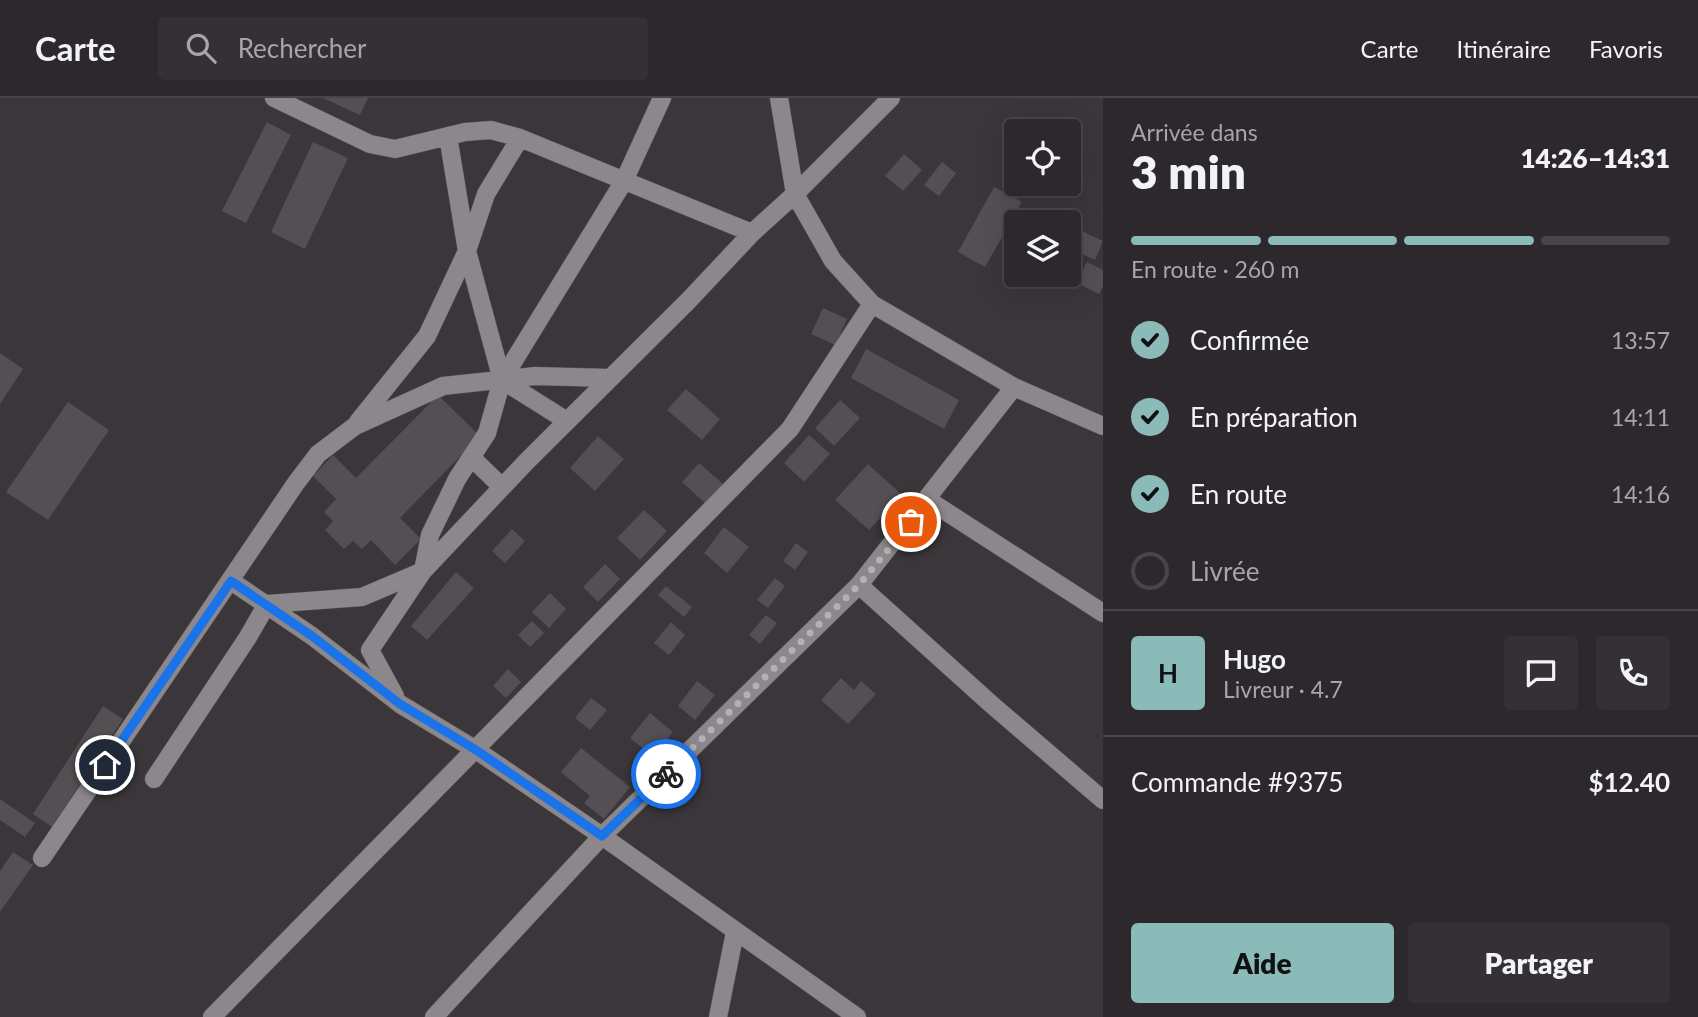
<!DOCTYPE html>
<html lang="fr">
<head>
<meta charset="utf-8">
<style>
  :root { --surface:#2c282c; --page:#343034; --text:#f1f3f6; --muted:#a6a6a9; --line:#484448; --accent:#8bbbb9 }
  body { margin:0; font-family:Lato,sans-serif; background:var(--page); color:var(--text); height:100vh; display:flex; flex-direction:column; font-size:26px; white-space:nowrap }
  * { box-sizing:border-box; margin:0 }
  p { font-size:23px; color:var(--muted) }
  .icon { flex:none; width:38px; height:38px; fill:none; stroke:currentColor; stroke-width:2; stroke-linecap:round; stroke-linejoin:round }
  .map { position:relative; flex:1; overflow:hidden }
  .panel { display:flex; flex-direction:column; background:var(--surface); width:595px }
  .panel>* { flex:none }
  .controls { position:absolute; left:1004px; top:21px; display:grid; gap:14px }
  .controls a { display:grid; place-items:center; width:77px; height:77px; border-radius:7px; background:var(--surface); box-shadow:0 7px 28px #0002,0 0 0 2px var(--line); font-size:35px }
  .pin { position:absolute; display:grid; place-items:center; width:60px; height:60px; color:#fff; margin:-30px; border:4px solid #fff; border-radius:50%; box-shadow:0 2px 7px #0007 }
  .courier { position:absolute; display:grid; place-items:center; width:70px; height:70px; margin:-35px; border:5px solid #1a73e8; border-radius:50%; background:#fff; color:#222; box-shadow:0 2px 9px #0007 }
  .overview em { font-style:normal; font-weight:800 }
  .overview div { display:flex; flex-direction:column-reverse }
  .overview { display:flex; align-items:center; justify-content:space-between; height:119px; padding:0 28px }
  h1 { font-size:46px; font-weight:800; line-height:52px }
  .bar { display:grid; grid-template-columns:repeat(4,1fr); gap:10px 7px; align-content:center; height:84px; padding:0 28px }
  .bar i { height:9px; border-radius:5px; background:var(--line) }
  .bar .on { background:var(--accent) }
  .bar p { grid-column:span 4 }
  .line { display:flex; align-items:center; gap:18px; padding:0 28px; border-top:2px solid var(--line) }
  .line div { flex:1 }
  .round { display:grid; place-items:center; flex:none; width:74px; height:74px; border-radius:7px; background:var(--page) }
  ol { padding:0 28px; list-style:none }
  li { display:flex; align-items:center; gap:21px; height:77px }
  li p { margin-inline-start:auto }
  li .icon { padding:7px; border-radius:50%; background:var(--accent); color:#111; stroke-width:4 }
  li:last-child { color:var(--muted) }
  li i { width:38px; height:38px; border:4px solid var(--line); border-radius:50% }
  .action { display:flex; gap:14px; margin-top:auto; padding:14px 28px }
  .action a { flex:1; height:80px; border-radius:7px; background:var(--accent); color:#111; font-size:28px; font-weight:800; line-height:80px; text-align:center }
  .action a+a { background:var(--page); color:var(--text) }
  header { display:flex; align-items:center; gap:42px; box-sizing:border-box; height:98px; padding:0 35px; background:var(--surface); border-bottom:2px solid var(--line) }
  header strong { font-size:33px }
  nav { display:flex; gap:38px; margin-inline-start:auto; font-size:24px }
  .search { width:490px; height:63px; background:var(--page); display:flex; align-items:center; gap:18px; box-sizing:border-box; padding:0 24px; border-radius:7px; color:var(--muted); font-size:26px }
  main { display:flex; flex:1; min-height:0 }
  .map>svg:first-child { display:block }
  .building { fill:#534f53 }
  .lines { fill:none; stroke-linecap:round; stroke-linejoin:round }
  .minor-casing { stroke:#585558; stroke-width:19 }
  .minor { stroke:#8b878b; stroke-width:18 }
  .done { stroke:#b4b1b4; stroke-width:7; stroke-dasharray:0 12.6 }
  .route { stroke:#1a73e8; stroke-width:9 }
</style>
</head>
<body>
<header>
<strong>Carte</strong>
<div class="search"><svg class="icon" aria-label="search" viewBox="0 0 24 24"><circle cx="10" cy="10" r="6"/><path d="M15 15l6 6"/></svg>Rechercher</div>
<nav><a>Carte</a><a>Itinéraire</a><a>Favoris</a></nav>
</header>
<main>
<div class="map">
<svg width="1103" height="919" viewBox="0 0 1103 919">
  <rect width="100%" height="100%" fill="#3a363a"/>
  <!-- building -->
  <path class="building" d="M 323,0 L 368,0 L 360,17 Z
    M 267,24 L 291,37 L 246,125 L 222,113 Z
    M 313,44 L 348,60 L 305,151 L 271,134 Z
    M 904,56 L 922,72 L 903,93 L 885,78 Z
    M 942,64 L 956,75 L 939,98 L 924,87 Z
    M 994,89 L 1022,104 L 985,169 L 958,154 Z
    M 1082,133 L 1103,143 L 1095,162 L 1073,152 Z
    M 1087,164 L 1103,172 L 1103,188 L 1099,196 L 1077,185 Z
    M 823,210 L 847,221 L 835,247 L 811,236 Z
    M 866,251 L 959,302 L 944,331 L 851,280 Z
    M 0,255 L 23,271 L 0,306 Z
    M 686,291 L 720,321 L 702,342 L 667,312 Z
    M 438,297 L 480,338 L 400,420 L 421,441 L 395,467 L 371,442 L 362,451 L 353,443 L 344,451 L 325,432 L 333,423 L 324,414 L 336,401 L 313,378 L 333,357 L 356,380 Z
    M 840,302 L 860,320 L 834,348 L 815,330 Z
    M 68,304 L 109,332 L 48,422 L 6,394 Z
    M 809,337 L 830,356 L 804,384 L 784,365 Z
    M 598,338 L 624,361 L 595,393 L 570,370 Z
    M 699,365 L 723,386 L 706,406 L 682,384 Z
    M 868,366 L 902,397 L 869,432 L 835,402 Z
    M 644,412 L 667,433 L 640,462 L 617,440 Z
    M 724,429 L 749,449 L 727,475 L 704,455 Z
    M 512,431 L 525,443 L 505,465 L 492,453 Z
    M 796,445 L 808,454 L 795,472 L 783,463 Z
    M 605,466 L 620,481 L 598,504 L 583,489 Z
    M 456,474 L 474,490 L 427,542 L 411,528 Z
    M 775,480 L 785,488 L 768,510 L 757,502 Z
    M 666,488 L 692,509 L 684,519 L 658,497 Z
    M 550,495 L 566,511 L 549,530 L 532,514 Z
    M 766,517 L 777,525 L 760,546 L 749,537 Z
    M 532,523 L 544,535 L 530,549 L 518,537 Z
    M 671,524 L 685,537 L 669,557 L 654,545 Z
    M 508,571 L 521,584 L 506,600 L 493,588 Z
    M 841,580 L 854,592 L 861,583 L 876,596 L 848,626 L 821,602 Z
    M 697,583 L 715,597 L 695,622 L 678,608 Z
    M 591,600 L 607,612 L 590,632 L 575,620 Z
    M 103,608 L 123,621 L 52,729 L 33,716 Z
    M 650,615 L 673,634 L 653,659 L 630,640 Z
    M 581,650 L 630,689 L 604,721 L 584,705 L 590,698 L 561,674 Z
    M 0,701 L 35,725 L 25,739 L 0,722 Z
    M 13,754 L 33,767 L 0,814 L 0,773 Z"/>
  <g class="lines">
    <defs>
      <path id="minor" d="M 274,0 L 370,46 L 395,51 L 465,34 L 491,32 L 520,40 L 752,135 L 795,96 L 891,0
        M 779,0 L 795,96 L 833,163 L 872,206 L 1014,289 L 1103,328
        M 448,38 L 467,153 L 502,282 L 567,323
        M 358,324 L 427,238 L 467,153 L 486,96 L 520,40
        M 471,359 L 502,389
        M 928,402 L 1103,515
        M 231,483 L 312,538 L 400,606 L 476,652 L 602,738 L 857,919
        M 859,487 L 991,606 L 1103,702
        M 395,598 L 370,552 L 423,473 L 526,364 L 689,202 L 752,135
        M 154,681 L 248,539 L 267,506 L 362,499 L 423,473 L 430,437 L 457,381 L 487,335 L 502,282 L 624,83 L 662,0
        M 42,760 L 296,385 L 318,356 L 355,328 L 443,288 L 535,278 L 610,280
        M 212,919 L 790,331 L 872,206
        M 434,919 L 602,738 L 859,487 L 1014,289
        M 718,919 L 735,834"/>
    </defs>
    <!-- minor casing -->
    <use href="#minor" class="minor-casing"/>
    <!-- minor -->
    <use href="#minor" class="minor"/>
  </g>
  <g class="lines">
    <!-- done -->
    <path class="done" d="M 666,676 L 859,487 L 911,424"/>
    <!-- route -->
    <path class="route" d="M 105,667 L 231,483 L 312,538 L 400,606 L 476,652 L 602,738 L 666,676"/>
  </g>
</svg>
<div class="controls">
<a><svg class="icon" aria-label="locate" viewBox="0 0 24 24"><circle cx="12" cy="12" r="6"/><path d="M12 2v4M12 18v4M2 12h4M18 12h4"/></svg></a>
<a><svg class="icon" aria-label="layers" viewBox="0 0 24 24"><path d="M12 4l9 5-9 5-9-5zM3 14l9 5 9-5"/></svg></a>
</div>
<div class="pin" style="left:911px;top:424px;background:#ea580c"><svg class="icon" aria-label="bag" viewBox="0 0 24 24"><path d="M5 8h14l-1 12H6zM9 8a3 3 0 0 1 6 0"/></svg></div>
<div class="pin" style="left:105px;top:667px;background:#1f2937"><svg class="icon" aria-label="home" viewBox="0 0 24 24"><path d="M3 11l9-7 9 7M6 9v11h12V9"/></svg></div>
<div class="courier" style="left:666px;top:676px"><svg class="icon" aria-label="bike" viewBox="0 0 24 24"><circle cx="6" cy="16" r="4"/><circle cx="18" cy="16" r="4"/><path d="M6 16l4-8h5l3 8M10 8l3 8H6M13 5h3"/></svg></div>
</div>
<section class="panel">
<div class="overview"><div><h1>3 min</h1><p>Arrivée dans</p></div><em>14:26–14:31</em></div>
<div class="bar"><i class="on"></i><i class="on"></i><i class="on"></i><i></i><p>En route · 260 m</p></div>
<ol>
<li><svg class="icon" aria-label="check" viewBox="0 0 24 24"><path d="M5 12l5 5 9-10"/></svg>Confirmée<p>13:57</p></li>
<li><svg class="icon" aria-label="check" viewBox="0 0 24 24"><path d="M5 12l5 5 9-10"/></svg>En préparation<p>14:11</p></li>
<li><svg class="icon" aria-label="check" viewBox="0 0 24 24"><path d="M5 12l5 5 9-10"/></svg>En route<p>14:16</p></li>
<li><i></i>Livrée</li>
</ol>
<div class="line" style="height:126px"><b class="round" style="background:var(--accent);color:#111">H</b><div><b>Hugo</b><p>Livreur · 4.7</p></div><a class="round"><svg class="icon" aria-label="chat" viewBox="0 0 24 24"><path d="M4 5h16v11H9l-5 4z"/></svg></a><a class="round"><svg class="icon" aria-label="phone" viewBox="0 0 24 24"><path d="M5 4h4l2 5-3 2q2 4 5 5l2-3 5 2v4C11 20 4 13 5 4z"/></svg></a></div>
<div class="line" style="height:91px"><div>Commande #9375</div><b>$12.40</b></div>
<div class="action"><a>Aide</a><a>Partager</a></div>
</section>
</main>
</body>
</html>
